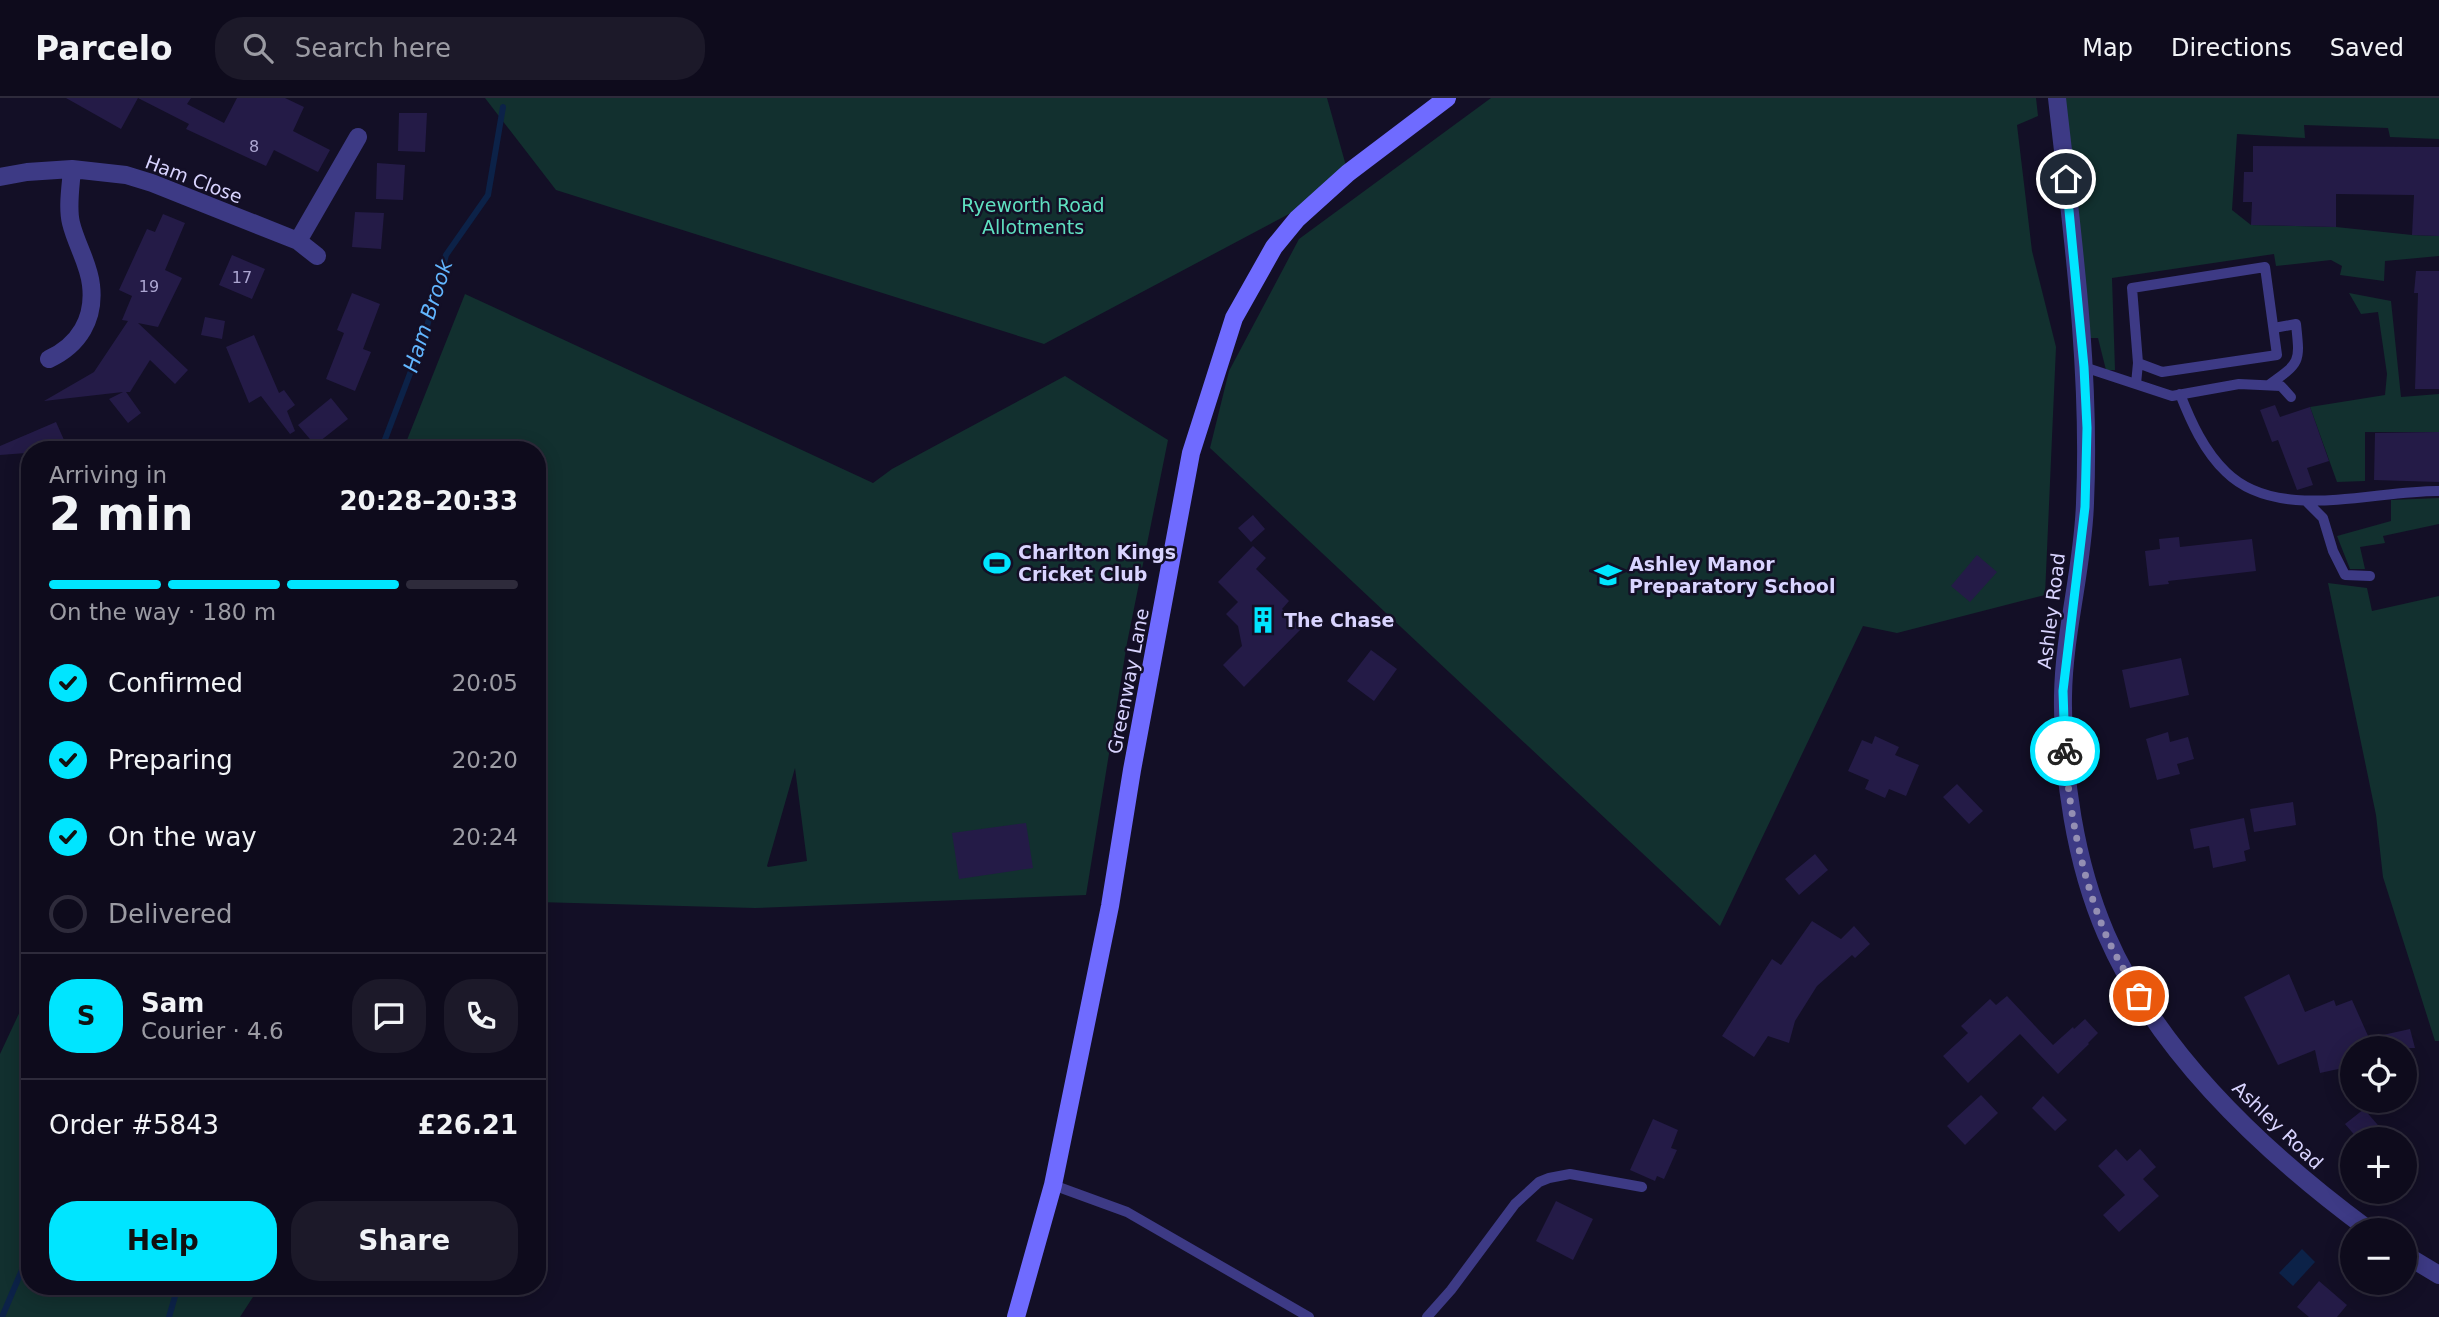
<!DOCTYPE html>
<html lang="en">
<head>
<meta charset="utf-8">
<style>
  :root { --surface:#0e0b1c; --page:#1c1929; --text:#f1f3f6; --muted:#9b9ba3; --line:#2e2b3b; --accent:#00e5ff }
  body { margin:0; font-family:"DejaVu Sans",sans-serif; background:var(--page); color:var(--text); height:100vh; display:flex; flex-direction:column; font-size:26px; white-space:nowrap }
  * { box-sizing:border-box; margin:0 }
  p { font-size:23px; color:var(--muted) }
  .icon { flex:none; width:38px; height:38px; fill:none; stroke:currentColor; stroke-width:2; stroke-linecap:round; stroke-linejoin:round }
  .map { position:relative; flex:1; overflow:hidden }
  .details { position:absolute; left:21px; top:343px; width:525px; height:854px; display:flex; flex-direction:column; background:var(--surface); border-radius:28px; box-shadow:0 4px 18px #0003,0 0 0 2px var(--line) }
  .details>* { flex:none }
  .tools { position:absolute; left:2340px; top:938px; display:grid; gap:14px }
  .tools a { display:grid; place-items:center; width:77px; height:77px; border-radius:50%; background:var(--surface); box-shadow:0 4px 18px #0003,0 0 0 2px var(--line); font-size:35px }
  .pin { position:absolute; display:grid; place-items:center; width:60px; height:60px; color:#fff; margin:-30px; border:4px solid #fff; border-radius:50%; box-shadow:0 2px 7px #0007 }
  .courier { position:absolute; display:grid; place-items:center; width:70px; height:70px; margin:-35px; border:5px solid #00e5ff; border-radius:50%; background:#fff; color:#222; box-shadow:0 2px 9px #0007 }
  .summary em { font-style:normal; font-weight:700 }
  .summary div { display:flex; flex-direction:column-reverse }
  .summary { display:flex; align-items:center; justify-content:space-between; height:119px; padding:0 28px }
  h1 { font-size:46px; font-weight:700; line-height:52px }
  .bar { display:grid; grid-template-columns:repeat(4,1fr); gap:10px 7px; align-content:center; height:84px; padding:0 28px }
  .bar i { height:9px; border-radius:5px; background:var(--line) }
  .bar .current { background:var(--accent) }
  .bar p { grid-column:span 4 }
  .line { display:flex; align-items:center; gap:18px; padding:0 28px; border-top:2px solid var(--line) }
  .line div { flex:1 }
  .round { display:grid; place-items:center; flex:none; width:74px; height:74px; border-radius:28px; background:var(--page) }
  ol { padding:0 28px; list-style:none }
  li { display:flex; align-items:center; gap:21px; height:77px }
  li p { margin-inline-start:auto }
  li .icon { padding:7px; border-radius:50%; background:var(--accent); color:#111; stroke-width:4 }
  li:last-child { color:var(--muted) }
  li i { width:38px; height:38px; border:4px solid var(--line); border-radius:50% }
  .button { display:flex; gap:14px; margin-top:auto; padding:14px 28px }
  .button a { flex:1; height:80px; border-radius:28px; background:var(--accent); color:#111; font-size:28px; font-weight:700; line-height:80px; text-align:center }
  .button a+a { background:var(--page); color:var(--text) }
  header { display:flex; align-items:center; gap:42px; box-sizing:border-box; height:98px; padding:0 35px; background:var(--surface); border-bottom:2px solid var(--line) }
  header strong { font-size:33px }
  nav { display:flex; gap:38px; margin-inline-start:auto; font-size:24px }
  .search { width:490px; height:63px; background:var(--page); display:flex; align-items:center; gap:18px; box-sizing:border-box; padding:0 24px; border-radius:28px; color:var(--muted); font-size:26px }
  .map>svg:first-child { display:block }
  .green { fill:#12302f; fill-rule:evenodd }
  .water { fill:#0c2248 }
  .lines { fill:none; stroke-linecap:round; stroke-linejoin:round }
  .stream { stroke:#0c2248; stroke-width:6 }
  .building { fill:#241b47 }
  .lane { stroke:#3d3a85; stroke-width:10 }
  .street { stroke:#3d3a85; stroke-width:18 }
  .secondary { stroke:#6f6bff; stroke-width:18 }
  .done { stroke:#948fb3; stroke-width:7; stroke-dasharray:0 12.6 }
  .route { stroke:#00e5ff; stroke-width:9 }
  .labels { text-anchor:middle; stroke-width:5; stroke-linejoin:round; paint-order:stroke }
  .number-label { font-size:16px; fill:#aca6d1 }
  .street-label { font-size:19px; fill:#d9d4ff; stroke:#130f26 }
  .park-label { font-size:19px; fill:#5fe0c0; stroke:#130f26 }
  .poi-label { font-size:19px; font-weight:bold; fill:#d9d4ff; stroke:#130f26; text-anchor:start }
  .water-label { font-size:21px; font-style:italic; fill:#62b6ff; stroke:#130f26 }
</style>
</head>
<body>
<header>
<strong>Parcelo</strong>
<div class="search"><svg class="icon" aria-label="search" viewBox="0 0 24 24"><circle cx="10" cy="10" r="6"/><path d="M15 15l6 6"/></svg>Search here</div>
<nav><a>Map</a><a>Directions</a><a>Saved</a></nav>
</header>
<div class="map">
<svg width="2439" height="1219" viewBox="0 0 2439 1219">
  <rect width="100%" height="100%" fill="#130f26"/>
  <!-- green -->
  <path class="green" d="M 485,0 L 1327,0 L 1348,75 L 1323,98 L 1044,246 L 556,92 Z
    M 1491,0 L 2036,0 L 2038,18 L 2017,27 L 2032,153 L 2056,249 L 2045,497 L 1897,535 L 1863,528 L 1720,828 L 1210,350 L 1229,273 L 1299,141 Z
    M 2059,0 L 2439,0 L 2439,41 L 2390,39 L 2388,30 L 2304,27 L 2305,40 L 2237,36 L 2232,112 L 2251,127 L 2336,129 L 2412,137 L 2439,138 L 2439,158 L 2385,163 L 2384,183 L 2340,177 L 2342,168 L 2331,162 L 2276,168 L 2274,156 L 2112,180 L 2115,272 L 2106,272 L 2098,240 L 2085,240 Z
    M 2349,195 L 2391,203 L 2401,299 L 2439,296 L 2439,334 L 2365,334 L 2365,383 L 2337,384 L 2310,309 L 2385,297 L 2387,276 L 2378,214 L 2361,216 Z
    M 465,196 L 873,385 L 892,371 L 1065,278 L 1168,342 L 1127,545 L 1086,797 L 755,810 L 537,804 L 537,352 L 403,352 ZM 795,670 L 807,763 L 768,769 L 767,768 Z
    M 2439,400 L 2439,426 L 2383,438 L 2385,445 L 2360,449 L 2365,471 L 2350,471 L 2337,438 L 2391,423 L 2391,402 Z
    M 2328,485 L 2367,490 L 2372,513 L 2439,498 L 2439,943 L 2435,943 L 2383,779 L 2376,717 Z
    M 30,892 L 30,1188 L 260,1188 L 240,1219 L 0,1219 L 0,956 Z"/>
  <!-- water -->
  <path class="water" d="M 2302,1151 L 2315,1164 L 2293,1188 L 2279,1175 Z"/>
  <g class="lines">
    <!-- stream -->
    <path class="stream" d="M 381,352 L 425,236 L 446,157 L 488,97 L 503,9
      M 2,1219 L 30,1153
      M 169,1219 L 178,1188"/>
  </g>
  <!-- building -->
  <path class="building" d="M 66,0 L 138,0 L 121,31 Z
    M 138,0 L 191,0 L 187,6 L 224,25 L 237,0 L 285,0 L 304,9 L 293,33 L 330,52 L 318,74 L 274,52 L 266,68 L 186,31 L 189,26 Z
    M 399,15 L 427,15 L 425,54 L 398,53 Z
    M 2253,48 L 2439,49 L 2439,138 L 2412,137 L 2414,97 L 2336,96 L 2336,129 L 2251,127 L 2252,104 L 2243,104 L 2244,74 L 2253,74 Z
    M 377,65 L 405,67 L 403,102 L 376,101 Z
    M 355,114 L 384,115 L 381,151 L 352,149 Z
    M 163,116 L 185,125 L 165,172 L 182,180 L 158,229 L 138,225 L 188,272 L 175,286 L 150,262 L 130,294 L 126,294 L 141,315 L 128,325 L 109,301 L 123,294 L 44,303 L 94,274 L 128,223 L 122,222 L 132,198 L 119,192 L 147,131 L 155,134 Z
    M 232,157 L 265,171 L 252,201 L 219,187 Z
    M 2416,173 L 2439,173 L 2439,291 L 2415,291 L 2418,195 L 2414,195 Z
    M 352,195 L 380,206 L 363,251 L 371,254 L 355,293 L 326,281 L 344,235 L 337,232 Z
    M 205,219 L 225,223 L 222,241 L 201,237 Z
    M 254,237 L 279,295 L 284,292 L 295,307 L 287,313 L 295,333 L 290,336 L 261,298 L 249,305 L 226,249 Z
    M 331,300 L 348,321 L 315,347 L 298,327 Z
    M 2275,307 L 2280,319 L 2310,309 L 2329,363 L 2307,370 L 2313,387 L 2297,392 L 2278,342 L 2272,344 L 2260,312 Z
    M 56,324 L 64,342 L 41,352 L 30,352 L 30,356 L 27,358 L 26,355 L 0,357 L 0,348 Z
    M 2439,334 L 2439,384 L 2374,382 L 2375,335 Z
    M 1253,417 L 1265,431 L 1251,444 L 1238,430 Z
    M 2179,439 L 2180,449 L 2252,441 L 2256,473 L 2168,483 L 2169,486 L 2149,488 L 2145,453 L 2160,451 L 2159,441 Z
    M 1253,448 L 1266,460 L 1256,471 L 1289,503 L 1282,511 L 1302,530 L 1244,589 L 1223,567 L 1242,548 L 1238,528 L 1226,516 L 1238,504 L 1218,484 Z
    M 1977,457 L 1997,474 L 1970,504 L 1951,488 Z
    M 1371,552 L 1397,571 L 1374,603 L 1347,583 Z
    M 2181,560 L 2189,597 L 2130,610 L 2122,572 Z
    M 2168,634 L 2170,644 L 2188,639 L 2194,661 L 2177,666 L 2180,676 L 2157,682 L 2146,641 Z
    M 1875,638 L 1899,649 L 1895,657 L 1919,667 L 1906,698 L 1889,691 L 1885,700 L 1865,691 L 1869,682 L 1848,673 L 1862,642 L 1872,646 Z
    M 1957,686 L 1983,713 L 1969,726 L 1943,699 Z
    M 2293,704 L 2296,727 L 2254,734 L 2250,711 Z
    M 2244,720 L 2250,751 L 2244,753 L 2246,763 L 2213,770 L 2209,748 L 2194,751 L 2190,731 Z
    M 1026,725 L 1033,770 L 959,781 L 952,735 Z
    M 1815,756 L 1828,772 L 1799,797 L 1785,781 Z
    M 1812,823 L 1841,841 L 1854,828 L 1870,846 L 1855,860 L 1852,857 L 1817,888 L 1795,923 L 1789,945 L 1768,938 L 1754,959 L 1722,938 L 1772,861 L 1781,867 Z
    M 2289,876 L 2305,914 L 2334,902 L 2336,908 L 2352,902 L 2369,940 L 2410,931 L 2415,950 L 2352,950 L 2352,968 L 2320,975 L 2315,952 L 2278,967 L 2244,899 Z
    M 2007,898 L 2053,947 L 2073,929 L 2074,931 L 2085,921 L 2098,935 L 2088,945 L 2089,946 L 2058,976 L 2020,936 L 1968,985 L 1943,958 L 1968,935 L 1961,928 L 1990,901 L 1996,907 Z
    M 1981,997 L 1998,1015 L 1965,1047 L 1947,1028 Z
    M 2043,998 L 2067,1022 L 2055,1033 L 2032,1010 Z
    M 2364,1011 L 2390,1041 L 2358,1041 L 2345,1026 Z
    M 1653,1021 L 1678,1032 L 1671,1050 L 1677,1052 L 1664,1081 L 1657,1078 L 1655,1083 L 1630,1072 Z
    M 2116,1051 L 2127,1063 L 2140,1051 L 2156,1069 L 2143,1081 L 2159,1098 L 2119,1134 L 2103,1117 L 2125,1097 L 2098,1068 Z
    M 1556,1103 L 1593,1121 L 1573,1162 L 1536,1143 Z
    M 2319,1183 L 2347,1207 L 2337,1219 L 2309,1219 L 2297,1209 Z"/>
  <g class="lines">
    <!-- lane -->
    <path class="lane" d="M 2084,269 L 2172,298 L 2239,286 L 2281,288 L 2291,299
      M 2136,286 L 2138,265 L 2132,190 L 2265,169 L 2277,257 L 2162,274 L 2138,265
      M 2270,286 C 2301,264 2300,264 2296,226 L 2274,230
      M 2180,296 C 2191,324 2204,353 2226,374 C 2278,425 2374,392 2439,393
      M 2306,403 L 2323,420 L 2333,453 L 2345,477 L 2370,478
      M 1053,1087 L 1127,1114 L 1309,1219
      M 1427,1219 L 1451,1192 L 1515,1106 L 1539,1084 L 1549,1080 L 1570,1076 L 1642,1089"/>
    <!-- street -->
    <path class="street" d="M 2057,0 C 2072,134 2091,270 2085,405 C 2083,470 2064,533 2063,598 C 2062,677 2075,764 2106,836 C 2158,957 2266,1056 2369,1132
      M 0,79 L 27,74 L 72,71 L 126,77 L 152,85 L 298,143 L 317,158
      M 298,143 L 358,39
      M 49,261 C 79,247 95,221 91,187 C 89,166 76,146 71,125 C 67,109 71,87 72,71
      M 2404,1156 L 2439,1177"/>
    <!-- secondary -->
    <path class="secondary" d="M 1016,1219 L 1053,1087 L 1110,808 L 1132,672 L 1191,355 L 1234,220 L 1274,149 L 1297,121 L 1348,75 L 1447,0"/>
  </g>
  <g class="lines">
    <!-- done -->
    <path class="done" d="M 2065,653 C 2069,714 2082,780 2106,837 C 2115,858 2128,878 2139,898"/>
    <!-- route -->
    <path class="route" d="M 2065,653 L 2063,593 L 2085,409 L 2087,330 L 2084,269 L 2066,81"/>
  </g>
  <!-- icons -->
  <defs>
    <symbol id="stadium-bare" viewBox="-9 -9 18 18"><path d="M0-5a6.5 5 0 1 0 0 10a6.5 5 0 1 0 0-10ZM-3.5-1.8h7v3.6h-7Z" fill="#00e5ff" stroke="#130f26" stroke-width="2.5" paint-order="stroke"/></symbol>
    <symbol id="school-bare" viewBox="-9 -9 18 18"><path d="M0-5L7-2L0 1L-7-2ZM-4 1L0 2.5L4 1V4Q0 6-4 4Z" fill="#00e5ff" stroke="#130f26" stroke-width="2.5" paint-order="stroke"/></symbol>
    <symbol id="building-bare" viewBox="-9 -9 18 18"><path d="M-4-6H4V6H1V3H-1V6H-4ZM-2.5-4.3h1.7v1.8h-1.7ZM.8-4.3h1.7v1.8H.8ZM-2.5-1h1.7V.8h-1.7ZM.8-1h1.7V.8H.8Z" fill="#00e5ff" stroke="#130f26" stroke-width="2.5" paint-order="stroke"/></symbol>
  </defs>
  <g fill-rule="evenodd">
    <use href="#stadium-bare" x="978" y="446" width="38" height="38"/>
    <use href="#school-bare" x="1589" y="458" width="38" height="38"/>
    <use href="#building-bare" x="1244" y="503" width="38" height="38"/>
  </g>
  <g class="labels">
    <!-- number labels -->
    <g class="number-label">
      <text x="254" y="54">8</text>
      <text x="242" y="185">17</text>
      <text x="149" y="194">19</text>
    </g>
    <!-- street labels -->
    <g class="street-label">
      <text transform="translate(194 81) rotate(21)" y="7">Ham Close</text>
      <text transform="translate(2051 513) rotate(-83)" y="7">Ashley Road</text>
      <text transform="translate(1128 583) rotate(-79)" y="7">Greenway Lane</text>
      <text transform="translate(2278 1027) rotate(44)" y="7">Ashley Road</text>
    </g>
    <!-- park labels -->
    <g class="park-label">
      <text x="1033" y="114">Ryeworth Road<tspan x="1033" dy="22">Allotments</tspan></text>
    </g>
    <!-- poi labels -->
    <g class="poi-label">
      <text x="1018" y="461">Charlton Kings<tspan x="1018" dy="22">Cricket Club</tspan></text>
      <text x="1629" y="473">Ashley Manor<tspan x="1629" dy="22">Preparatory School</tspan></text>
      <text x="1284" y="529">The Chase</text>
    </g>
    <!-- water labels -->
    <g class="water-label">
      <text transform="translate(428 218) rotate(-72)" y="7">Ham Brook</text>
    </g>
  </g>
</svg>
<div class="tools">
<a><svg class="icon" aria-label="locate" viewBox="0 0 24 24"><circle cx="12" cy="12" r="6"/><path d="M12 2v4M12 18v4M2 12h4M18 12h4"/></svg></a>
<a>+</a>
<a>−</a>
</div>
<div class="pin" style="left:2139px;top:898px;background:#ea580c"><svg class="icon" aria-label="bag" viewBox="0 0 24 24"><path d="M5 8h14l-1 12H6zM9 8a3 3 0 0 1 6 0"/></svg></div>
<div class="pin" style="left:2066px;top:81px;background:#1f2937"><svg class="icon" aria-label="home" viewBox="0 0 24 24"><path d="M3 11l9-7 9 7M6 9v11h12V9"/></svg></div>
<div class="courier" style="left:2065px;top:653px"><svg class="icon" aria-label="bike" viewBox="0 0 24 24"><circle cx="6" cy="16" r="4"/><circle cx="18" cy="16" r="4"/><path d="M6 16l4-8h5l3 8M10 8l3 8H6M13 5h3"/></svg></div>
<section class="details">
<div class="summary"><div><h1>2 min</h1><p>Arriving in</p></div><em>20:28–20:33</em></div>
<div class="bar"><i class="current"></i><i class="current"></i><i class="current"></i><i></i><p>On the way · 180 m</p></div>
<ol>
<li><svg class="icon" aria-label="check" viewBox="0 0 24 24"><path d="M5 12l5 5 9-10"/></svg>Confirmed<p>20:05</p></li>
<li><svg class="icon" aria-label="check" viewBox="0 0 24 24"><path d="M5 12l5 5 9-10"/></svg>Preparing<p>20:20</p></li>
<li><svg class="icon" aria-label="check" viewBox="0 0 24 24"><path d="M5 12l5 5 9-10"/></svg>On the way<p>20:24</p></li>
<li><i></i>Delivered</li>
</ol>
<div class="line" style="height:126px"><b class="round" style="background:var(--accent);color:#111">S</b><div><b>Sam</b><p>Courier · 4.6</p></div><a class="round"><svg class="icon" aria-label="chat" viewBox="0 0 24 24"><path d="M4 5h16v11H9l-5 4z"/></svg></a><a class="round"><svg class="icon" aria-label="phone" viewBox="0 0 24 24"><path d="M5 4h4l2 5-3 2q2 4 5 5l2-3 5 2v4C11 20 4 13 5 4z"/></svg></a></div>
<div class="line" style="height:91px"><div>Order #5843</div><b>£26.21</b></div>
<div class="button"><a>Help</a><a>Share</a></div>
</section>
</div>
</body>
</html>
